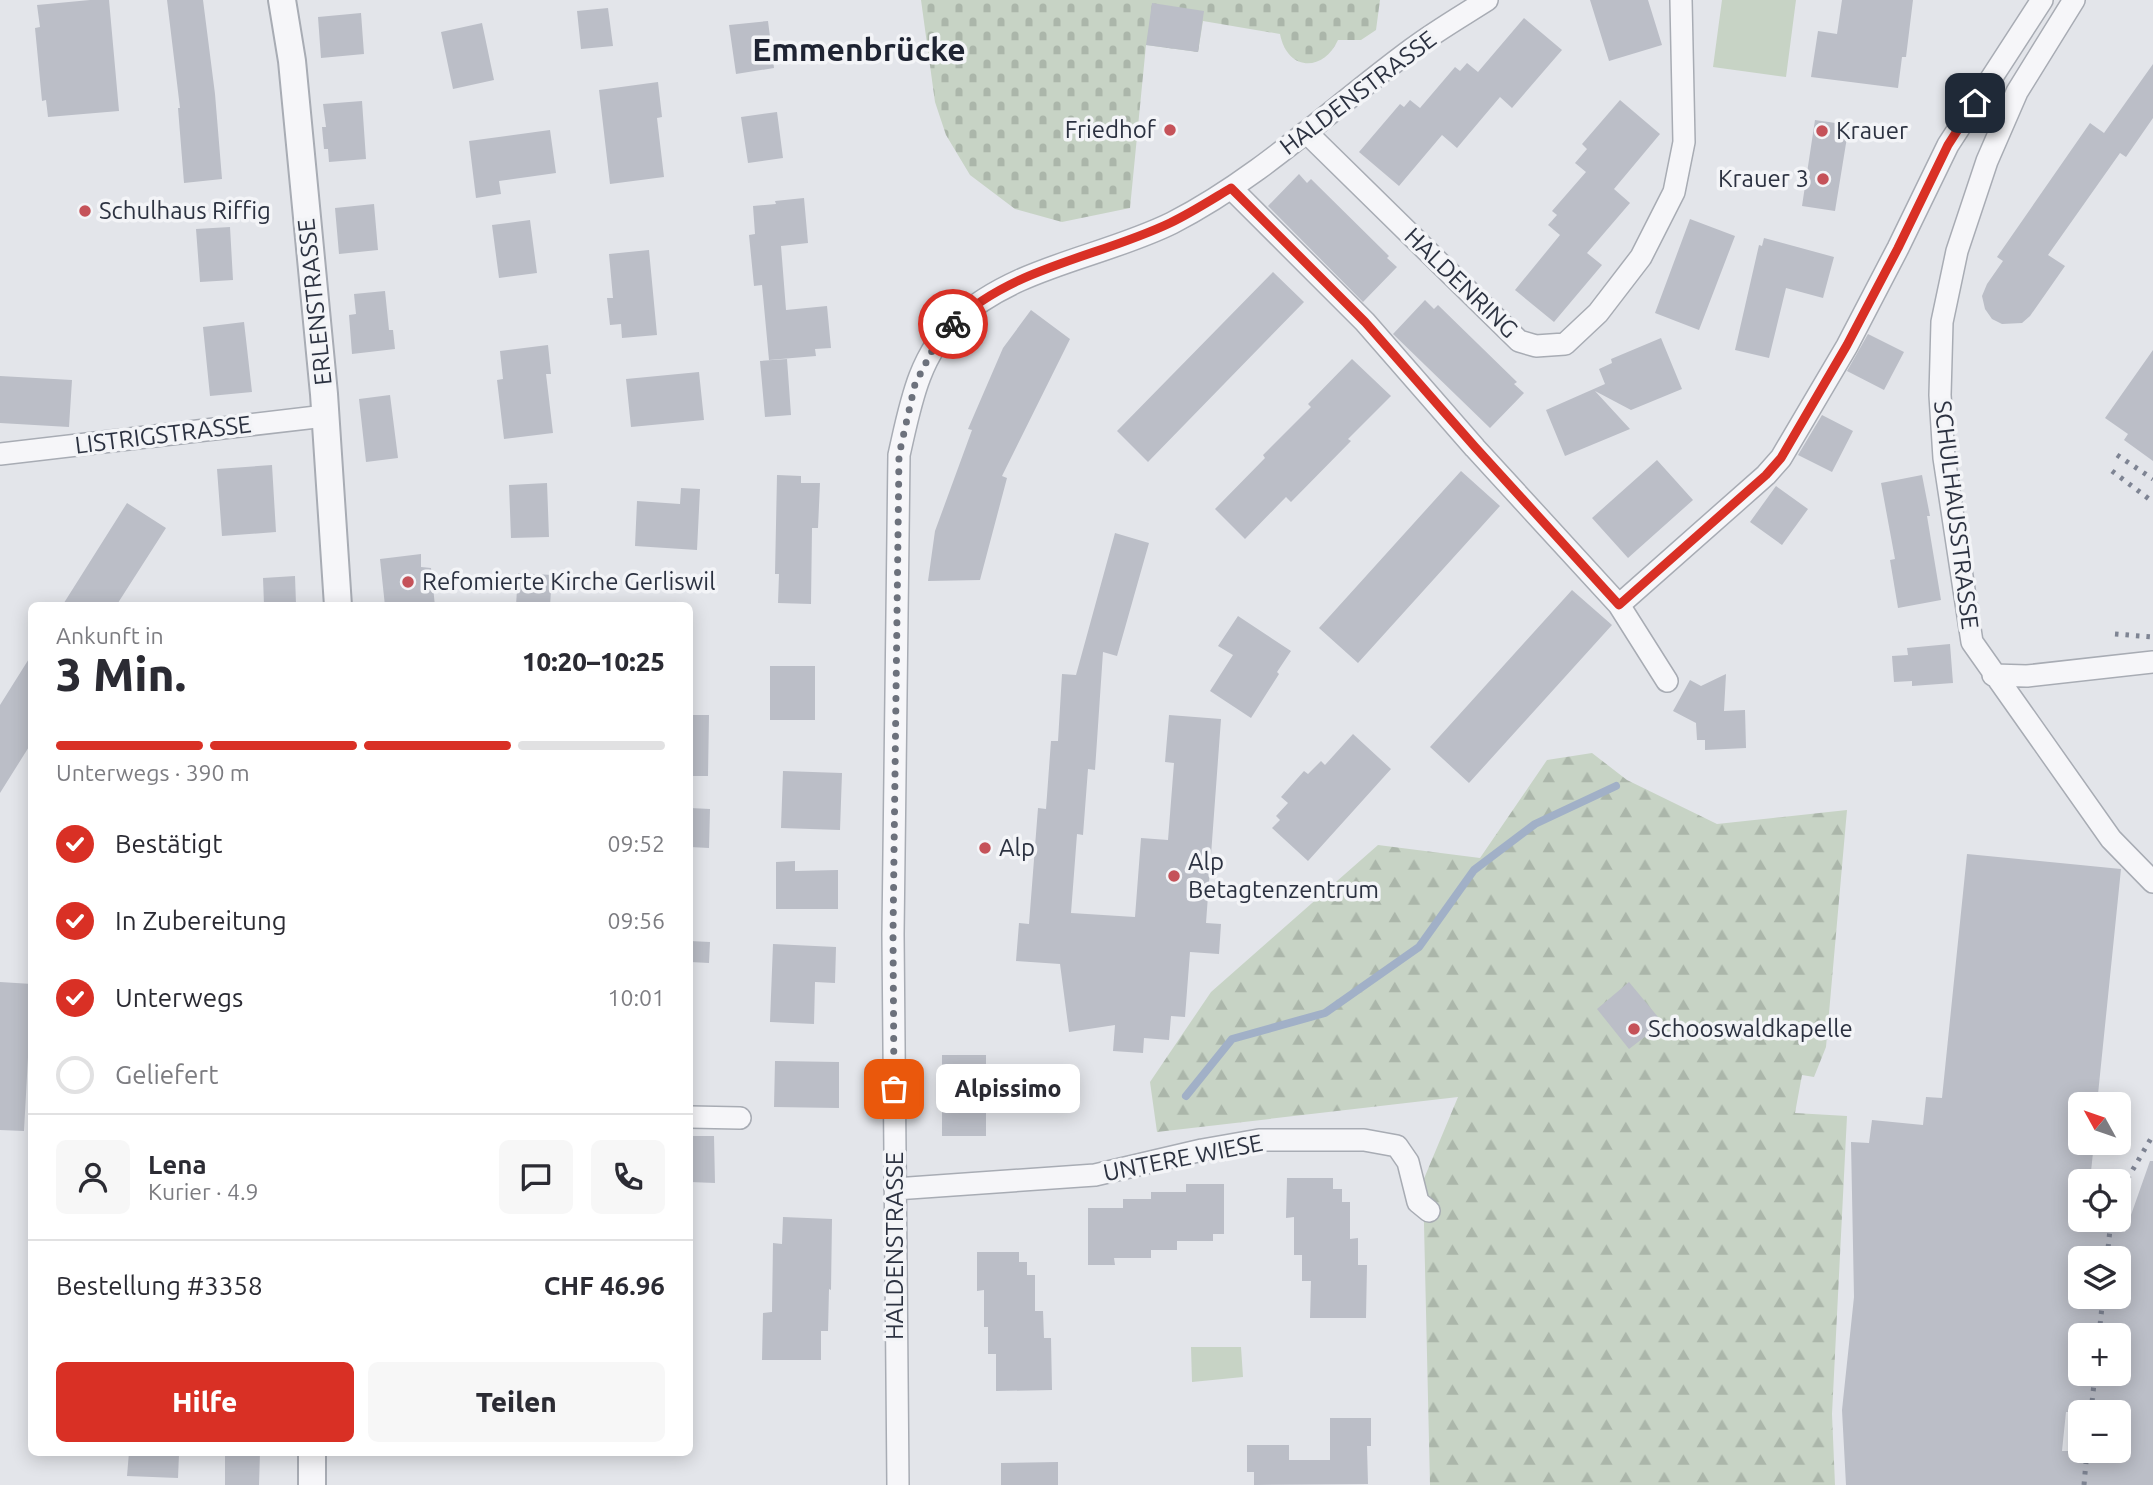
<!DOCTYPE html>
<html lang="de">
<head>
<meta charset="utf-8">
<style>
  :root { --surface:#fff; --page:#f7f7f7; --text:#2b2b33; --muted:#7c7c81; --line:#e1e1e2; --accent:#d93025 }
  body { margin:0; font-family:Ubuntu,sans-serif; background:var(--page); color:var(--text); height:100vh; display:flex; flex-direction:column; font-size:26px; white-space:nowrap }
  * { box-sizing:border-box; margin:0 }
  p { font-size:23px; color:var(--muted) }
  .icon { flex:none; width:38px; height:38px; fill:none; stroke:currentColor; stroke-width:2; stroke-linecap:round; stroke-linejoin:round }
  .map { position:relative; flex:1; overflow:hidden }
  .details { position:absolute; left:28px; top:602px; width:665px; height:854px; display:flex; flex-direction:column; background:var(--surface); border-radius:10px; box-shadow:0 4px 18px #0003 }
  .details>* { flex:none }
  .needle { width:46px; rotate:310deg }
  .buttons { position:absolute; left:2068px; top:1092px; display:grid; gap:14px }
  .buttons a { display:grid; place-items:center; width:63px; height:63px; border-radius:10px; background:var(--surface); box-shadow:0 4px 18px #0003; font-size:35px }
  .pin { position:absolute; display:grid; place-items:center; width:60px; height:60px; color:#fff; margin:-30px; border-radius:14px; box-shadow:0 4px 10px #0006 }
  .courier { position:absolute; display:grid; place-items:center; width:70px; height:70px; margin:-35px; border:5px solid #d93025; border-radius:50%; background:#fff; color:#222; box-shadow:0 2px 9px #0007 }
  .bubble { position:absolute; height:49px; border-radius:10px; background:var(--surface); box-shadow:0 4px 18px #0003; font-size:23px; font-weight:800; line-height:49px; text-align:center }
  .overview em { font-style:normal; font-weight:800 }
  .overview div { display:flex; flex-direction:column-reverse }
  .overview { display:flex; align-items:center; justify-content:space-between; height:119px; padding:0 28px }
  h1 { font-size:46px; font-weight:800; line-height:52px }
  .bar { display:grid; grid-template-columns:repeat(4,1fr); gap:10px 7px; align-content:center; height:84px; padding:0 28px }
  .bar i { height:9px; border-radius:5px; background:var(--line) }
  .bar .current { background:var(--accent) }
  .bar p { grid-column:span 4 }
  .line { display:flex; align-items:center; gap:18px; padding:0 28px; border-top:2px solid var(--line) }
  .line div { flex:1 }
  .round { display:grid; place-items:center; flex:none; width:74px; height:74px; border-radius:10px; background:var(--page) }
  ol { padding:0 28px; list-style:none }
  li { display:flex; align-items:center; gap:21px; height:77px }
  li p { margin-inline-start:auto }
  li .icon { padding:7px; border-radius:50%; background:var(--accent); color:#fff; stroke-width:4 }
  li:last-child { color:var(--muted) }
  li i { width:38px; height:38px; border:4px solid var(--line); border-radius:50% }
  .cta { display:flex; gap:14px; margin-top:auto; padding:14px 28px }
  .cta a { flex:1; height:80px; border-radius:10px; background:var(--accent); color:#fff; font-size:28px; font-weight:800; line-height:80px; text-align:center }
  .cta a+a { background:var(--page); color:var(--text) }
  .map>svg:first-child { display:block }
  .forest { fill:url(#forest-firs) }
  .cemetery { fill:url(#cemetery-stones) }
  .park { fill:#c7d3c5 }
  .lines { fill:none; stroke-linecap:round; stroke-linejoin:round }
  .stream { stroke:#a1b0c7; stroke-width:8 }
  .building { fill:#bbbec7; fill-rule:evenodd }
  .minor-casing { stroke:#a8acb4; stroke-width:24 }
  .tertiary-casing { stroke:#a8acb4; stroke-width:30 }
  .minor { stroke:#f6f6f9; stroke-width:21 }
  .tertiary { stroke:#f6f6f9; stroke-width:26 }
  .rail { stroke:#7e8493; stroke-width:5; stroke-dasharray:3.5 7; stroke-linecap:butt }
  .done { stroke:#6c717c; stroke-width:7; stroke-dasharray:0 12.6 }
  .route { stroke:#d93025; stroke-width:9 }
  .poi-dot { fill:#c55259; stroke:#f3f4f7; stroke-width:2.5 }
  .labels { text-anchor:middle; stroke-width:7; stroke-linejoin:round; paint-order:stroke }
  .street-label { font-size:24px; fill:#2c3241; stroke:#f3f4f7 }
  .poi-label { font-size:24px; fill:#2c3241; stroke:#f3f4f7; text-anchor:start }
  .district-label { font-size:32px; font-weight:bold; fill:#1e2332; stroke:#f3f4f7 }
</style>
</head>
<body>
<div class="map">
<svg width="2153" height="1485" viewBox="0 0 2153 1485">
  <defs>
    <pattern id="forest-firs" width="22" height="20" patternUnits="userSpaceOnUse" patternTransform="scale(1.75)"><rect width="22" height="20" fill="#c7d3c5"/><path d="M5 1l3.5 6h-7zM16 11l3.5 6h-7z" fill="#abb6aa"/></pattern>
    <pattern id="cemetery-stones" width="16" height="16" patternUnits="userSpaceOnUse" patternTransform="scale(1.75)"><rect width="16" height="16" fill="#c7d3c5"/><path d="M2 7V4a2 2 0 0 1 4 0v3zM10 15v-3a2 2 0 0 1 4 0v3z" fill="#abb6aa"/></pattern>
  </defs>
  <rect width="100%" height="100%" fill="#e3e5ea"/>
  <!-- forest -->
  <path class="forest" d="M 1592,753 L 1627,780 L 1717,824 L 1847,810 L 1826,1047 L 1814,1077 L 1802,1075 L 1795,1113 L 1847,1116 L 1832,1414 L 1835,1485 L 1430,1485 L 1423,1181 L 1458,1097 L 1157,1132 L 1150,1082 L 1211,992 L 1378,845 L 1480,858 L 1547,760 Z"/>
  <!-- cemetery -->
  <path class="cemetery" d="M 921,0 L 1380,0 L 1376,30 L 1361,40 L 1338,40 C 1323,73 1287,71 1280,34 L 1203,21 L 1198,52 L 1146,45 L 1130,208 L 1062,222 L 1015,209 L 970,175 L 946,135 L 935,102 Z"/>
  <!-- park -->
  <path class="park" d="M 1722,0 L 1796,0 L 1786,77 L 1713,67 Z
    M 1191,1347 L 1241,1347 L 1243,1377 L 1192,1382 Z"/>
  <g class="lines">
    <!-- stream -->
    <path class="stream" d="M 1186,1096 L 1232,1039 L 1325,1013 L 1419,947 L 1474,870 L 1535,824 L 1616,786"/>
  </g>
  <!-- building -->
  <path class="building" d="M 90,0 L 109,0 L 119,111 L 48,117 L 46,100 L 42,101 L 35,28 L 40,27 L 37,5 Z
    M 167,0 L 203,0 L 215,94 L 222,179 L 184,183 L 178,108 L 180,108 Z
    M 1590,0 L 1648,0 L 1662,45 L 1609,61 Z
    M 1842,0 L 1913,0 L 1906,57 L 1902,57 L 1898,88 L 1811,77 L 1818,31 L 1837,34 Z
    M 1152,3 L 1204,11 L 1198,52 L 1146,45 Z
    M 608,8 L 613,46 L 581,49 L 577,11 Z
    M 361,13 L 364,54 L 321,58 L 318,17 Z
    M 1524,18 L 1562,50 L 1512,108 L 1500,97 L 1457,148 L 1442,135 L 1399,186 L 1359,152 L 1400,104 L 1404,107 L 1410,100 L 1420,108 L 1455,67 L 1460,71 L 1467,63 L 1478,72 Z
    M 768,21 L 774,68 L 736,74 L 729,25 Z
    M 482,23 L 494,80 L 453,89 L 441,32 Z
    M 2153,64 L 2153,118 L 2126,157 L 2120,153 L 2048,255 L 2065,266 L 2030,316 L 2022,323 L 2002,324 L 1992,319 L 1985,309 L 1982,296 L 1987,284 L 2003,261 L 1997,257 L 2090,123 L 2104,133 Z
    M 658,82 L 662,117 L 657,118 L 664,177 L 610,184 L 599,90 Z
    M 1620,100 L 1660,134 L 1614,189 L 1630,203 L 1587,253 L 1602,265 L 1554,322 L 1515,290 L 1560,235 L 1548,225 L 1557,215 L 1552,211 L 1586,172 L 1575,163 L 1587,149 L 1582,144 Z
    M 362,101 L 366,159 L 329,162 L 328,149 L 324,149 L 322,127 L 326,127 L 323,104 Z
    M 777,112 L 783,158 L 748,163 L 741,117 Z
    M 1815,120 L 1849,125 L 1835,211 L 1802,206 Z
    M 550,130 L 556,173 L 499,181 L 501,194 L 476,198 L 469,141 Z
    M 1299,174 L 1307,183 L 1311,179 L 1389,256 L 1387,258 L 1397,267 L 1363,302 L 1268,206 Z
    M 804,198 L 808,243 L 781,246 L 786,310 L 827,306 L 831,348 L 815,349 L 816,356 L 769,360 L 762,285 L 754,286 L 749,235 L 755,234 L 753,206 L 776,204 L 775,201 Z
    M 374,204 L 378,250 L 339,254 L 335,208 Z
    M 1690,219 L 1735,236 L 1699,330 L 1655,313 Z
    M 530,220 L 537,273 L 499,278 L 492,225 Z
    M 230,227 L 233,280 L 200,282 L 196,229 Z
    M 1764,238 L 1834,257 L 1823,298 L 1786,288 L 1769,358 L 1735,350 L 1759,245 L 1762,246 Z
    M 649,250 L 657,335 L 622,338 L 621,324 L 610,325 L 607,298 L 613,298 L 609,254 Z
    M 1273,272 L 1304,302 L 1148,462 L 1117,431 Z
    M 385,291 L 389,330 L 393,330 L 395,349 L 352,354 L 349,315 L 356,314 L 354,294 Z
    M 1425,300 L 1434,309 L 1438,305 L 1517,382 L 1514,384 L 1524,393 L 1490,428 L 1393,334 Z
    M 1031,310 L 1070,339 L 1002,476 L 1007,478 L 980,580 L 928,581 L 935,531 L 972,430 L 968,429 L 1003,348 Z
    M 244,322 L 252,392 L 210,396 L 203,327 Z
    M 1868,334 L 1904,352 L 1884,390 L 1847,371 Z
    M 1661,338 L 1682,389 L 1631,410 L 1595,391 L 1630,429 L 1565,456 L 1546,410 L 1605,384 L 1599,369 L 1612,363 L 1611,359 Z
    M 548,345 L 551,374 L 546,374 L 553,433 L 504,439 L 497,380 L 503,379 L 500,351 Z
    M 2153,350 L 2153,461 L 2124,440 L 2128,434 L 2105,418 Z
    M 787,359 L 791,415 L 765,417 L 760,361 Z
    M 1352,359 L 1391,396 L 1348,439 L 1351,441 L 1291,502 L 1286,497 L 1245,539 L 1215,509 L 1265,458 L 1263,455 L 1311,407 L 1308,404 Z
    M 699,372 L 704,420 L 631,427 L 626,379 Z
    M 0,376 L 72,380 L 69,427 L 0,423 Z
    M 390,395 L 398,458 L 366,462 L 359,399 Z
    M 1822,415 L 1853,431 L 1832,472 L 1798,455 Z
    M 1657,460 L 1693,500 L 1628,558 L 1592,518 Z
    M 272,465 L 276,532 L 222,536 L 217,469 Z
    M 1461,471 L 1500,506 L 1358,663 L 1319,628 Z
    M 777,475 L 801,476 L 801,483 L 820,483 L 818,528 L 812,528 L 811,604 L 778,603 L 779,574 L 775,574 Z
    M 1922,475 L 1930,516 L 1927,516 L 1941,600 L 1898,608 L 1890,560 L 1895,559 L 1881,483 Z
    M 547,483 L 549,537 L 511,538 L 509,485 Z
    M 1776,486 L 1808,509 L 1782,545 L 1750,522 Z
    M 681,488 L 700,489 L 697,550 L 635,546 L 637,501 L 680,504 Z
    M 127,503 L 166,528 L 116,606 L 62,606 Z
    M 1115,533 L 1149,543 L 1117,656 L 1103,652 L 1095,770 L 1088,769 L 1083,835 L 1077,834 L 1071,913 L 1135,917 L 1141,838 L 1168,840 L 1174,763 L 1165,762 L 1169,715 L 1221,719 L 1206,923 L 1221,924 L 1219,954 L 1190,952 L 1185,1017 L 1171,1016 L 1169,1040 L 1144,1038 L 1143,1053 L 1113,1051 L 1115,1025 L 1069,1032 L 1060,964 L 1016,961 L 1019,923 L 1029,924 L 1038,808 L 1046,809 L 1051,741 L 1058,741 L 1062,674 L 1076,675 Z
    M 421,554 L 421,567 L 431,568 L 435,606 L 385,606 L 380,559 Z
    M 518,573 L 552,575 L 550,606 L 516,606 Z
    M 295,576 L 296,604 L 264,605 L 263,578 Z
    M 1572,590 L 1612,625 L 1469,783 L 1430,747 Z
    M 1238,616 L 1291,651 L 1277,672 L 1279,674 L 1251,718 L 1210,691 L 1233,655 L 1218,646 Z
    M 1950,644 L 1953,683 L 1912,686 L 1912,681 L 1894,682 L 1892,656 L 1908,655 L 1907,648 Z
    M 32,654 L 32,742 L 0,793 L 0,705 Z
    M 770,666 L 815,666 L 815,720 L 770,720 Z
    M 1726,674 L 1724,711 L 1745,710 L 1746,748 L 1705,750 L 1705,740 L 1697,740 L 1696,723 L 1673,711 L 1690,680 L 1701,686 Z
    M 690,715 L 709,715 L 708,776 L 690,776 Z
    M 1353,734 L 1391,769 L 1308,861 L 1272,828 L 1280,820 L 1276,816 L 1288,803 L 1281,797 L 1304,771 L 1308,774 L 1321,761 L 1325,765 Z
    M 783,771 L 842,773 L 840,830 L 781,828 Z
    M 690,808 L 710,809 L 709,848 L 690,847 Z
    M 1967,854 L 2121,869 L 2097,1104 L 2081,1104 L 2081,1143 L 2094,1143 L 2090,1181 L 2081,1181 L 2081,1220 L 2086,1220 L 2085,1229 L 2125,1232 L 2150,1161 L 2153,1161 L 2153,1485 L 1846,1485 L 1842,1410 L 1854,1297 L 1851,1142 L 1869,1143 L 1872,1120 L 1923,1125 L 1926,1097 L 1942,1098 ZM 2081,1258 L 2119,1258 L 2119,1297 L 2078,1297 ZM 2074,1335 L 2119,1335 L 2119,1374 L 2070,1374 ZM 2066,1412 L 2119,1412 L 2119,1451 L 2062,1451 Z
    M 795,861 L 795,871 L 838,870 L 838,909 L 776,909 L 776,862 Z
    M 690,941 L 710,942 L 709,963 L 690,962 Z
    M 773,944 L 836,947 L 835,983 L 815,982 L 814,1024 L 770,1022 Z
    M 0,982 L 32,984 L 24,1131 L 0,1130 Z
    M 1629,982 L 1663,1023 L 1629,1049 L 1597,1009 Z
    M 942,1055 L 986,1055 L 986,1136 L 942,1136 Z
    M 775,1061 L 839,1062 L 839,1108 L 774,1107 Z
    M 690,1136 L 714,1136 L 715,1183 L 690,1182 Z
    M 1287,1178 L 1333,1178 L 1333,1189 L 1342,1189 L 1342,1202 L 1350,1202 L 1350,1239 L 1358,1238 L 1358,1265 L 1367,1265 L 1366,1318 L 1310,1318 L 1311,1281 L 1302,1281 L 1302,1255 L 1294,1255 L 1294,1217 L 1286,1218 Z
    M 1186,1184 L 1224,1184 L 1224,1234 L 1213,1234 L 1213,1241 L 1177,1241 L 1177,1250 L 1151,1250 L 1151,1258 L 1114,1258 L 1115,1265 L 1088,1265 L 1088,1208 L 1123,1208 L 1123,1199 L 1151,1199 L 1151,1192 L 1186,1192 Z
    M 783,1217 L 832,1219 L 831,1290 L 829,1289 L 828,1331 L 821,1331 L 821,1360 L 762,1360 L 763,1313 L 772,1312 L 773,1243 L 782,1244 Z
    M 977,1252 L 1019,1252 L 1019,1262 L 1027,1262 L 1027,1275 L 1035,1275 L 1035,1311 L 1043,1311 L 1044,1338 L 1051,1338 L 1052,1390 L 996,1391 L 996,1354 L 988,1354 L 988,1327 L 984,1327 L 984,1290 L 977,1291 Z
    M 1330,1418 L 1371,1418 L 1371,1446 L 1367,1446 L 1368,1484 L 1254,1485 L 1254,1472 L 1247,1472 L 1247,1445 L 1289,1445 L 1289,1460 L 1330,1460 Z
    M 129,1452 L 179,1454 L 178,1478 L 127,1476 Z
    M 225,1452 L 260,1452 L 259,1485 L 225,1485 Z
    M 1058,1462 L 1058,1485 L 1001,1485 L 1001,1463 Z"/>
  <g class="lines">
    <defs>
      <path id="minor" d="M 2074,0 L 2017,92 L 1987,161 L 1957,251 L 1942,322 L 1940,395 L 1944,458 L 1972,642 L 2111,839 L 2153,882
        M 1306,132 L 1519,341 L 1536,346 L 1565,344 L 1598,313 L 1641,257 L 1674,192 L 1684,142 L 1681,0
        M 1231,188 L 1365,322 L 1475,448 L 1619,605 L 1667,681
        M 0,454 L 325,416
        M 1619,605 L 1766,475 L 1781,458 L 1847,346 L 1898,248 L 1948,145 L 2042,0
        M 1993,675 L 2027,676 L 2153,662
        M 690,1117 L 740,1118
        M 895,1189 L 1095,1175 L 1202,1150 L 1259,1140 L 1364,1140 L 1397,1146 L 1408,1162 L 1418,1202 L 1429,1211
        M 898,1485 L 893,934 L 899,455 C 910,407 918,356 956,321 C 1016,266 1101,258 1172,223 C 1260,178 1333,107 1412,49 C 1436,31 1462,16 1487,0"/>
      <path id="tertiary" d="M 282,0 L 292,61 L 324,394 L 338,606
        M 312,1485 L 312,1452"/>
    </defs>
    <!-- minor casing -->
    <use href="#minor" class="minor-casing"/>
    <!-- tertiary casing -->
    <use href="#tertiary" class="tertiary-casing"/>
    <!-- minor -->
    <use href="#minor" class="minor"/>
    <!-- tertiary -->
    <use href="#tertiary" class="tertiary"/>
    <!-- rail -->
    <path class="rail" d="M 2117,455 L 2153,479
      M 2112,471 L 2153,502
      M 2115,634 L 2153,637
      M 2119,1198 L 2125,1183 L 2153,1135
      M 2107,1258 L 2111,1220
      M 2099,1335 L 2103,1297
      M 2091,1412 L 2095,1374
      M 2084,1485 L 2087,1451"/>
  </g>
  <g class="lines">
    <!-- done -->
    <path class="done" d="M 894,1089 L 893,934 L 899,455 L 915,384 L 934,347 L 953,324"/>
    <!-- route -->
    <path class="route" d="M 953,324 C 1012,267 1099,257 1170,223 C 1191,213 1211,200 1231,188 L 1365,322 L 1475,447 L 1619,605 L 1766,475 L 1781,458 L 1847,345 L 1898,248 L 1948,145 L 1975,103"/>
  </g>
  <!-- markers -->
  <g class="poi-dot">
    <circle cx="1170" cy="130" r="7"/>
    <circle cx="1822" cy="131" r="7"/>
    <circle cx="1823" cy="179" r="7"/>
    <circle cx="85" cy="211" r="7"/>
    <circle cx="408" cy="582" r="7"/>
    <circle cx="985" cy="848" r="7"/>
    <circle cx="1174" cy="876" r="7"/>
    <circle cx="1634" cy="1029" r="7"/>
  </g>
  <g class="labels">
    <!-- street labels -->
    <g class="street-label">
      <text transform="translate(1358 93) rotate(-37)" y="8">HALDENSTRASSE</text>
      <text transform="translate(1461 283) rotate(44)" y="8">HALDENRING</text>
      <text transform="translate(315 302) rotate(-96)" y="8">ERLENSTRASSE</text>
      <text transform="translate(163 435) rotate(-7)" y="8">LISTRIGSTRASSE</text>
      <text transform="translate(1956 515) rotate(83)" y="8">SCHULHAUSSTRASSE</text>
      <text transform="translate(1183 1158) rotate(-11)" y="8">UNTERE WIESE</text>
      <text transform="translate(895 1246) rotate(-90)" y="8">HALDENSTRASSE</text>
    </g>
    <!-- poi labels -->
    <g class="poi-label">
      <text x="1156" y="138" text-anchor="end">Friedhof</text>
      <text x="1836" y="139">Krauer</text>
      <text x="1809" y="187" text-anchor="end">Krauer 3</text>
      <text x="99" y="219">Schulhaus Riffig</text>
      <text x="422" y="590">Refomierte Kirche Gerliswil</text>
      <text x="999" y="856">Alp</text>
      <text x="1188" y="870">Alp<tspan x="1188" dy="28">Betagtenzentrum</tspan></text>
      <text x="1648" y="1037">Schooswaldkapelle</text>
    </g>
    <!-- district labels -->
    <g class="district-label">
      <text x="859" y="61">Emmenbrücke</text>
    </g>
  </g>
</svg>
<div class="buttons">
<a><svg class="needle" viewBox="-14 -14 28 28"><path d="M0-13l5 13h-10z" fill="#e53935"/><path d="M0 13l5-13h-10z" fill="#7c7c81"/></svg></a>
<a><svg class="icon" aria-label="locate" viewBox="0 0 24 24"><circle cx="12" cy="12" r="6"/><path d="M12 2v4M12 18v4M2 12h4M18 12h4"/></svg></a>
<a><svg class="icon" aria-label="layers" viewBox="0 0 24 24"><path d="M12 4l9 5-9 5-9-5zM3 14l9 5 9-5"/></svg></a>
<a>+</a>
<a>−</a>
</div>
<div class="pin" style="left:894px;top:1089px;background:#ea580c"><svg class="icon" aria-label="bag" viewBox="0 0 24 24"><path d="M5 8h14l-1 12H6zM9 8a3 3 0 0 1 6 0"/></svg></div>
<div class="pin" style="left:1975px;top:103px;background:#1f2937"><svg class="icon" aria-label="home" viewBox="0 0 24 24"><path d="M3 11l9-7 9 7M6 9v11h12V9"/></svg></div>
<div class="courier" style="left:953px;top:324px"><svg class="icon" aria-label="bike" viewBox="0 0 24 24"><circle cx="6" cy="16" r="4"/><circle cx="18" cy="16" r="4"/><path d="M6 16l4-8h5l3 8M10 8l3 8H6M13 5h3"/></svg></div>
<div class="bubble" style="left:936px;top:1064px;width:144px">Alpissimo</div>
<section class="details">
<div class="overview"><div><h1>3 Min.</h1><p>Ankunft in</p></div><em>10:20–10:25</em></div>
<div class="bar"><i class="current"></i><i class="current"></i><i class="current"></i><i></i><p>Unterwegs · 390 m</p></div>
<ol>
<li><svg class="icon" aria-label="check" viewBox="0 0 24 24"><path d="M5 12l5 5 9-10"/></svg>Bestätigt<p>09:52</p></li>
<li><svg class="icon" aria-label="check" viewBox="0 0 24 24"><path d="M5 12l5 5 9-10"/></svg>In Zubereitung<p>09:56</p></li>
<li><svg class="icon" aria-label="check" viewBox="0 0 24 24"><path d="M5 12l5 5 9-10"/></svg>Unterwegs<p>10:01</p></li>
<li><i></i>Geliefert</li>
</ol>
<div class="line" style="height:126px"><a class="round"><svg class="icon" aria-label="person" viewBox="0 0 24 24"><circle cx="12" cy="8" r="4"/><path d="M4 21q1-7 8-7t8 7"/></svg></a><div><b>Lena</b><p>Kurier · 4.9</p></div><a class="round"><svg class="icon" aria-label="chat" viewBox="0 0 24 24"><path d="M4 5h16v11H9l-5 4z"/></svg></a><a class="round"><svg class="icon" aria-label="phone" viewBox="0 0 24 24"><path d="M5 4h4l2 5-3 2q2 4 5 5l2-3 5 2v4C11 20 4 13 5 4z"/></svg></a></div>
<div class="line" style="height:91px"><div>Bestellung #3358</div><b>CHF 46.96</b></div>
<div class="cta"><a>Hilfe</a><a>Teilen</a></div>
</section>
</div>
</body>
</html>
